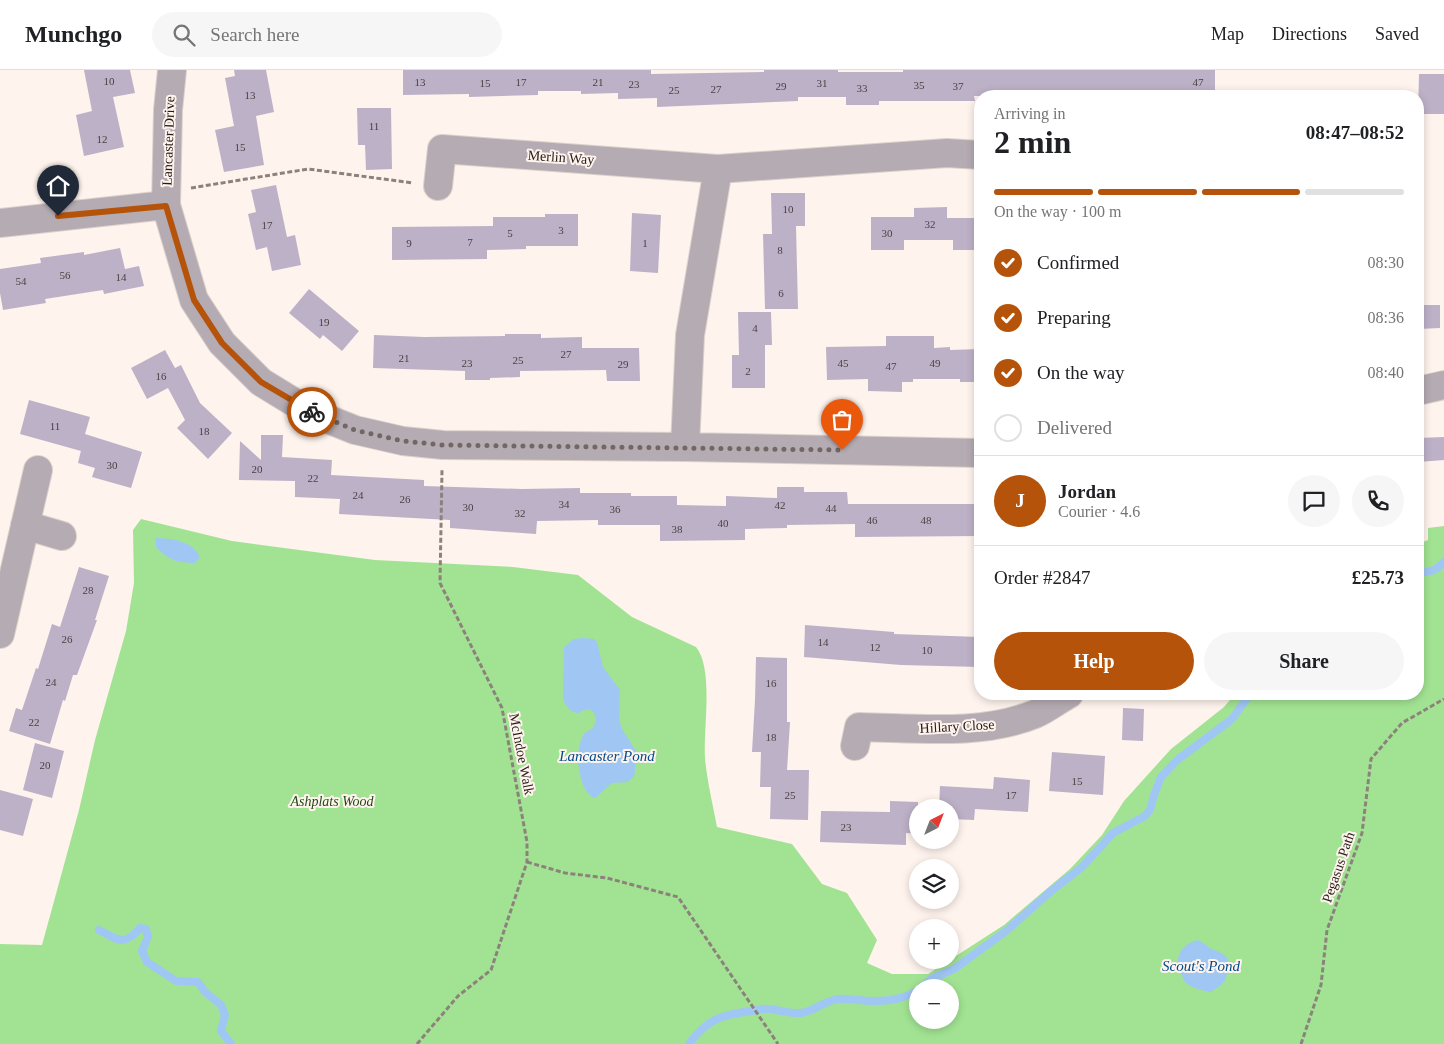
<!DOCTYPE html>
<html lang="en">
<head>
<meta charset="utf-8">
<style>
  :root { --surface:#fff; --page:#f6f6f6; --text:#202124; --muted:#757577; --line:#e0e0e0; --accent:#b45309 }
  body { margin:0; font-family:"Times New Roman",serif; background:var(--page); color:var(--text); height:100vh; display:flex; flex-direction:column; font-size:19px; white-space:nowrap }
  * { box-sizing:border-box; margin:0 }
  p { font-size:16px; color:var(--muted) }
  .icon { flex:none; width:28px; height:28px; fill:none; stroke:currentColor; stroke-width:2; stroke-linecap:round; stroke-linejoin:round }
  .map { position:relative; flex:1; overflow:hidden }
  .panel { position:absolute; left:974px; top:20px; width:450px; height:610px; display:flex; flex-direction:column; background:var(--surface); border-radius:20px; box-shadow:0 2px 8px #0003 }
  .panel>* { flex:none }
  .needle { width:32px; rotate:42deg }
  .tools { position:absolute; left:909px; top:729px; display:grid; gap:10px }
  .tools a { display:grid; place-items:center; width:50px; height:50px; border-radius:50%; background:var(--surface); box-shadow:0 2px 8px #0003; font-size:25px }
  .pin { position:absolute; display:grid; place-items:center; width:42px; height:42px; color:#fff; margin:-51px -21px; border-radius:50% 50% 50% 0; rotate:-45deg; box-shadow:0 0 5px #0007 }
  .pin .icon { rotate:45deg }
  .courier { position:absolute; display:grid; place-items:center; width:50px; height:50px; margin:-25px; border:4px solid #b45309; border-radius:50%; background:#fff; color:#222; box-shadow:0 1px 6px #0007 }
  .overview em { font-style:normal; font-weight:800 }
  .overview div { display:flex; flex-direction:column-reverse }
  .overview { display:flex; align-items:center; justify-content:space-between; height:85px; padding:0 20px }
  h1 { font-size:32px; font-weight:800; line-height:38px }
  .bar { display:grid; grid-template-columns:repeat(4,1fr); gap:8px 5px; align-content:center; height:60px; padding:0 20px }
  .bar i { height:6px; border-radius:4px; background:var(--line) }
  .bar .on { background:var(--accent) }
  .bar p { grid-column:span 4 }
  .line { display:flex; align-items:center; gap:12px; padding:0 20px; border-top:1px solid var(--line) }
  .line div { flex:1 }
  .round { display:grid; place-items:center; flex:none; width:52px; height:52px; border-radius:26px; background:var(--page) }
  ol { padding:0 20px; list-style:none }
  li { display:flex; align-items:center; gap:15px; height:55px }
  li p { margin-inline-start:auto }
  li .icon { padding:5px; border-radius:50%; background:var(--accent); color:#fff; stroke-width:4 }
  li:last-child { color:var(--muted) }
  li i { width:28px; height:28px; border:2px solid var(--line); border-radius:50% }
  .cta { display:flex; gap:10px; margin-top:auto; padding:10px 20px }
  .cta a { flex:1; height:58px; border-radius:30px; background:var(--accent); color:#fff; font-size:20px; font-weight:800; line-height:58px; text-align:center }
  .cta a+a { background:var(--page); color:var(--text) }
  header { display:flex; align-items:center; gap:30px; box-sizing:border-box; height:70px; padding:0 25px; background:var(--surface); border-bottom:1px solid var(--line) }
  header strong { font-size:24px }
  nav { display:flex; gap:28px; margin-inline-start:auto; font-size:18px }
  .search { width:350px; height:45px; background:var(--page); display:flex; align-items:center; gap:12px; box-sizing:border-box; padding:0 18px; border-radius:28px; color:var(--muted); font-size:19px }
  .map>svg:first-child { display:block }
  .green { fill:#a2e393; fill-rule:evenodd }
  .water { fill:#a0c6f4 }
  .lines { fill:none; stroke-linecap:round; stroke-linejoin:round }
  .stream { stroke:#a0c6f4; stroke-width:8 }
  .building { fill:#bdb1c8 }
  .minor-casing { stroke:#dbd1cb; stroke-width:30 }
  .path { stroke:#8c827c; stroke-width:3; stroke-dasharray:5 2.5; stroke-linecap:butt }
  .minor { stroke:#b5abb3; stroke-width:28 }
  .done { stroke:#726762; stroke-width:5; stroke-dasharray:0 9 }
  .route { stroke:#b45309; stroke-width:6 }
  .labels { text-anchor:middle; stroke-width:4; stroke-linejoin:round; paint-order:stroke }
  .number-label { font-size:11px; fill:#4c4143 }
  .street-label { font-size:14px; fill:#261c17; stroke:#fef3ed }
  .park-label { font-size:14px; font-style:italic; fill:#214b16; stroke:#fef3ed }
  .water-label { font-size:15px; font-style:italic; fill:#024b8d; stroke:#fef3ed }
</style>
</head>
<body>
<header>
<strong>Munchgo</strong>
<div class="search"><svg class="icon" aria-label="search" viewBox="0 0 24 24"><circle cx="10" cy="10" r="6"/><path d="M15 15l6 6"/></svg>Search here</div>
<nav><a>Map</a><a>Directions</a><a>Saved</a></nav>
</header>
<div class="map">
<svg width="1444" height="974" viewBox="0 0 1444 974">
  <rect width="100%" height="100%" fill="#fef3ed"/>
  <!-- green -->
  <path class="green" d="M 141,449 L 232,471 L 375,490 L 513,497 L 578,505 L 632,547 L 696,577 C 714,599 703,659 705,688 C 707,711 713,735 717,757 L 792,774 L 822,814 L 847,823 L 877,870 L 867,893 L 892,904 L 928,904 L 1004,855 L 1070,799 L 1102,765 L 1124,731 L 1171,679 L 1224,637 L 1235,624 L 1418,624 L 1418,474 L 1428,470 L 1428,458 L 1444,456 L 1444,974 L 0,974 L 0,874 L 42,875 L 79,740 L 95,670 L 126,561 L 134,513 L 133,460 ZM 918,918 L 950,918 L 950,950 L 918,950 Z"/>
  <!-- water -->
  <path class="water" d="M 155,468 C 171,468 193,471 200,487 L 195,493 C 177,493 169,490 156,477 Z
    M 583,568 L 594,569 L 597,572 L 603,597 L 620,620 L 619,650 L 622,659 L 636,681 L 635,702 L 634,706 L 628,712 L 612,713 L 595,728 C 575,722 572,662 591,660 C 597,653 598,645 590,639 C 585,639 581,642 578,643 C 570,643 565,634 563,629 L 564,577 L 574,569 Z
    M 1197,870 C 1204,872 1208,878 1214,880 C 1228,885 1231,889 1227,904 C 1226,908 1225,912 1221,915 C 1219,917 1214,919 1211,922 C 1203,921 1196,919 1189,915 C 1185,913 1184,910 1182,906 C 1174,889 1178,876 1197,870 Z"/>
  <g class="lines">
    <!-- stream -->
    <path class="stream" d="M 1418,503 C 1429,502 1436,501 1444,492
      M 99,860 C 118,870 124,877 140,858 L 146,859 L 148,867 L 142,881 L 147,892 L 176,911 L 198,912 L 205,922 L 221,935 L 225,945 L 221,961 L 231,974
      M 920,918 L 931,909 L 954,899 L 1006,861 L 1051,821 L 1082,797 L 1113,763 L 1145,746 L 1150,740 L 1154,725 L 1161,707 L 1177,690 L 1232,649 L 1250,624
      M 689,974 C 707,949 721,945 751,941 C 757,940 764,938 770,939 C 780,940 789,944 800,943 C 814,942 824,930 839,929 C 845,928 852,930 858,930 C 878,932 901,932 918,920"/>
  </g>
  <!-- building -->
  <path class="building" d="M 84,0 L 130,0 L 135,23 L 113,27 L 124,77 L 84,86 L 76,45 L 92,41 Z
    M 234,0 L 266,0 L 274,42 L 256,46 L 264,95 L 224,102 L 215,60 L 234,56 L 225,8 L 235,6 Z
    M 403,0 L 651,0 L 651,4 L 764,2 L 764,0 L 838,0 L 838,2 L 903,2 L 903,0 L 1215,0 L 1215,24 L 1182,24 L 1182,20 L 1111,20 L 1111,26 L 974,26 L 975,31 L 879,31 L 879,35 L 846,35 L 846,27 L 798,27 L 798,31 L 657,37 L 657,28 L 618,29 L 618,23 L 581,24 L 581,21 L 538,21 L 538,25 L 502,26 L 469,27 L 469,24 L 403,25 Z
    M 1419,4 L 1444,4 L 1444,44 L 1418,44 Z
    M 357,38 L 391,38 L 392,99 L 366,100 L 365,75 L 358,75 Z
    M 276,115 L 287,167 L 295,165 L 301,195 L 272,201 L 267,177 L 256,180 L 248,144 L 256,142 L 251,120 Z
    M 771,123 L 805,123 L 805,156 L 796,156 L 798,239 L 765,239 L 763,164 L 772,164 Z
    M 947,137 L 947,148 L 980,148 L 980,180 L 953,180 L 953,170 L 904,170 L 904,180 L 871,180 L 871,147 L 914,147 L 914,138 Z
    M 632,143 L 661,145 L 658,203 L 630,201 Z
    M 545,144 L 578,144 L 578,176 L 526,176 L 526,179 L 487,180 L 487,189 L 392,190 L 392,157 L 493,156 L 493,147 L 545,147 Z
    M 120,178 L 125,199 L 139,196 L 144,216 L 104,224 L 103,220 L 45,229 L 46,233 L 3,240 L 0,223 L 0,199 L 41,193 L 40,188 L 84,182 L 84,185 Z
    M 309,219 L 359,261 L 342,281 L 323,265 L 320,269 L 289,243 Z
    M 1418,235 L 1440,235 L 1440,258 L 1418,259 Z
    M 738,242 L 771,242 L 772,275 L 765,275 L 765,318 L 732,318 L 732,285 L 739,285 Z
    M 505,264 L 541,264 L 541,268 L 582,267 L 582,278 L 639,278 L 640,311 L 607,311 L 606,300 L 520,301 L 520,307 L 490,308 L 490,310 L 465,310 L 465,301 L 373,298 L 374,265 L 424,267 L 505,266 Z
    M 886,266 L 934,266 L 934,278 L 950,277 L 950,280 L 980,279 L 980,312 L 960,312 L 960,309 L 913,309 L 913,312 L 902,312 L 902,322 L 868,321 L 868,309 L 827,310 L 826,277 L 886,276 Z
    M 165,280 L 175,298 L 181,295 L 200,333 L 232,363 L 208,389 L 177,358 L 185,350 L 168,318 L 147,329 L 131,298 Z
    M 29,330 L 90,347 L 85,364 L 142,382 L 131,418 L 92,407 L 95,398 L 78,393 L 84,368 L 81,381 L 20,364 Z
    M 261,365 L 283,365 L 282,387 L 332,390 L 331,405 L 424,410 L 424,416 L 522,419 L 580,418 L 580,423 L 631,423 L 631,426 L 677,426 L 677,435 L 726,436 L 726,426 L 777,428 L 777,417 L 804,417 L 804,422 L 847,422 L 848,434 L 980,434 L 980,466 L 855,467 L 855,454 L 787,455 L 787,458 L 745,459 L 745,470 L 660,471 L 660,455 L 598,455 L 598,450 L 537,451 L 536,464 L 450,458 L 450,450 L 339,444 L 340,429 L 295,427 L 295,411 L 239,410 L 240,371 L 261,390 Z
    M 1444,367 L 1444,390 L 1418,392 L 1418,368 Z
    M 79,497 L 109,506 L 95,550 L 97,550 L 77,605 L 73,605 L 65,631 L 63,630 L 50,674 L 9,661 L 16,638 L 22,640 L 36,598 L 38,599 L 52,554 L 60,557 Z
    M 805,555 L 894,562 L 894,564 L 980,567 L 980,597 L 901,595 L 804,587 Z
    M 756,587 L 787,588 L 787,652 L 790,652 L 787,700 L 809,700 L 808,750 L 770,749 L 771,717 L 760,717 L 761,682 L 752,682 L 755,630 Z
    M 1123,638 L 1144,639 L 1143,671 L 1122,670 Z
    M 35,673 L 64,681 L 52,728 L 23,720 Z
    M 1052,682 L 1105,686 L 1103,725 L 1049,721 Z
    M 994,707 L 1030,710 L 1028,742 L 975,739 L 974,750 L 950,749 L 950,738 L 939,738 L 940,716 L 993,719 Z
    M 0,720 L 33,729 L 23,766 L 0,760 Z
    M 890,731 L 918,732 L 918,764 L 906,763 L 906,775 L 820,772 L 821,741 L 890,742 Z"/>
  <g class="lines">
    <defs>
      <path id="minor" d="M 172,0 L 168,40 L 166,135 L 194,230 L 222,273 L 261,312 L 310,342 L 355,360 L 403,371 L 443,375 L 685,377 L 980,383
        M 438,116 L 442,79 L 718,99 L 947,83 L 980,85
        M 0,153 L 166,135
        M 1418,321 L 1444,315
        M 685,377 L 690,265 L 718,99
        M 25,455 L 62,466
        M 0,564 L 38,400
        M 855,676 L 859,657 C 917,658 981,666 1035,644 C 1047,639 1058,630 1069,624"/>
    </defs>
    <!-- minor casing -->
    <use href="#minor" class="minor-casing"/>
    <!-- path -->
    <path class="path" d="M 191,118 L 308,99 L 413,113
      M 527,792 L 565,803 L 607,808 L 678,827 L 778,974
      M 417,974 L 458,926 L 491,900 L 527,792 L 527,772 L 502,638 L 440,513 L 442,400
      M 1301,974 L 1321,915 L 1327,860 L 1362,763 L 1371,689 L 1402,653 L 1444,629"/>
    <!-- minor -->
    <use href="#minor" class="minor"/>
  </g>
  <g class="lines">
    <!-- done -->
    <path class="done" d="M 312,342 L 355,360 L 403,371 L 443,375 L 842,380"/>
    <!-- route -->
    <path class="route" d="M 58,146 L 166,136 L 194,230 L 222,273 L 261,312 L 312,342"/>
  </g>
  <g class="labels">
    <!-- number labels -->
    <g class="number-label">
      <text x="109" y="15">10</text>
      <text x="420" y="16">13</text>
      <text x="521" y="16">17</text>
      <text x="598" y="16">21</text>
      <text x="1198" y="16">47</text>
      <text x="485" y="17">15</text>
      <text x="822" y="17">31</text>
      <text x="634" y="18">23</text>
      <text x="919" y="19">35</text>
      <text x="781" y="20">29</text>
      <text x="958" y="20">37</text>
      <text x="862" y="22">33</text>
      <text x="716" y="23">27</text>
      <text x="674" y="24">25</text>
      <text x="250" y="29">13</text>
      <text x="374" y="60">11</text>
      <text x="102" y="73">12</text>
      <text x="240" y="81">15</text>
      <text x="788" y="143">10</text>
      <text x="930" y="158">32</text>
      <text x="267" y="159">17</text>
      <text x="561" y="164">3</text>
      <text x="510" y="167">5</text>
      <text x="887" y="167">30</text>
      <text x="470" y="176">7</text>
      <text x="409" y="177">9</text>
      <text x="645" y="177">1</text>
      <text x="780" y="184">8</text>
      <text x="65" y="209">56</text>
      <text x="121" y="211">14</text>
      <text x="21" y="215">54</text>
      <text x="781" y="227">6</text>
      <text x="324" y="256">19</text>
      <text x="755" y="262">4</text>
      <text x="566" y="288">27</text>
      <text x="404" y="292">21</text>
      <text x="518" y="294">25</text>
      <text x="467" y="297">23</text>
      <text x="843" y="297">45</text>
      <text x="935" y="297">49</text>
      <text x="623" y="298">29</text>
      <text x="891" y="300">47</text>
      <text x="748" y="305">2</text>
      <text x="161" y="310">16</text>
      <text x="55" y="360">11</text>
      <text x="204" y="365">18</text>
      <text x="112" y="399">30</text>
      <text x="257" y="403">20</text>
      <text x="313" y="412">22</text>
      <text x="358" y="429">24</text>
      <text x="405" y="433">26</text>
      <text x="564" y="438">34</text>
      <text x="780" y="439">42</text>
      <text x="468" y="441">30</text>
      <text x="831" y="442">44</text>
      <text x="615" y="443">36</text>
      <text x="520" y="447">32</text>
      <text x="872" y="454">46</text>
      <text x="926" y="454">48</text>
      <text x="723" y="457">40</text>
      <text x="677" y="463">38</text>
      <text x="88" y="524">28</text>
      <text x="67" y="573">26</text>
      <text x="823" y="576">14</text>
      <text x="875" y="581">12</text>
      <text x="927" y="584">10</text>
      <text x="51" y="616">24</text>
      <text x="771" y="617">16</text>
      <text x="34" y="656">22</text>
      <text x="771" y="671">18</text>
      <text x="45" y="699">20</text>
      <text x="1077" y="715">15</text>
      <text x="790" y="729">25</text>
      <text x="1011" y="729">17</text>
      <text x="846" y="761">23</text>
    </g>
    <!-- street labels -->
    <g class="street-label">
      <text transform="translate(168 71) rotate(-88)" y="5">Lancaster Drive</text>
      <text transform="translate(561 87) rotate(4)" y="5">Merlin Way</text>
      <text transform="translate(957 656) rotate(-3)" y="5">Hillary Close</text>
      <text transform="translate(522 684) rotate(79)" y="5">McIndoe Walk</text>
      <text transform="translate(1338 797) rotate(-71)" y="5">Pegasus Path</text>
    </g>
    <!-- park labels -->
    <g class="park-label">
      <text x="332" y="736">Ashplats Wood</text>
    </g>
    <!-- water labels -->
    <g class="water-label">
      <text x="607" y="691">Lancaster Pond</text>
      <text x="1201" y="901">Scout's Pond</text>
    </g>
  </g>
</svg>
<div class="tools">
<a><svg class="needle" viewBox="-14 -14 28 28"><path d="M0-13l5 13h-10z" fill="#e53935"/><path d="M0 13l5-13h-10z" fill="#757577"/></svg></a>
<a><svg class="icon" aria-label="layers" viewBox="0 0 24 24"><path d="M12 4l9 5-9 5-9-5zM3 14l9 5 9-5"/></svg></a>
<a>+</a>
<a>−</a>
</div>
<div class="pin" style="left:842px;top:380px;background:#ea580c"><svg class="icon" aria-label="bag" viewBox="0 0 24 24"><path d="M5 8h14l-1 12H6zM9 8a3 3 0 0 1 6 0"/></svg></div>
<div class="pin" style="left:58px;top:146px;background:#1f2937"><svg class="icon" aria-label="home" viewBox="0 0 24 24"><path d="M3 11l9-7 9 7M6 9v11h12V9"/></svg></div>
<div class="courier" style="left:312px;top:342px"><svg class="icon" aria-label="bike" viewBox="0 0 24 24"><circle cx="6" cy="16" r="4"/><circle cx="18" cy="16" r="4"/><path d="M6 16l4-8h5l3 8M10 8l3 8H6M13 5h3"/></svg></div>
<section class="panel">
<div class="overview"><div><h1>2 min</h1><p>Arriving in</p></div><em>08:47–08:52</em></div>
<div class="bar"><i class="on"></i><i class="on"></i><i class="on"></i><i></i><p>On the way · 100 m</p></div>
<ol>
<li><svg class="icon" aria-label="check" viewBox="0 0 24 24"><path d="M5 12l5 5 9-10"/></svg>Confirmed<p>08:30</p></li>
<li><svg class="icon" aria-label="check" viewBox="0 0 24 24"><path d="M5 12l5 5 9-10"/></svg>Preparing<p>08:36</p></li>
<li><svg class="icon" aria-label="check" viewBox="0 0 24 24"><path d="M5 12l5 5 9-10"/></svg>On the way<p>08:40</p></li>
<li><i></i>Delivered</li>
</ol>
<div class="line" style="height:90px"><b class="round" style="background:var(--accent);color:#fff">J</b><div><b>Jordan</b><p>Courier · 4.6</p></div><a class="round"><svg class="icon" aria-label="chat" viewBox="0 0 24 24"><path d="M4 5h16v11H9l-5 4z"/></svg></a><a class="round"><svg class="icon" aria-label="phone" viewBox="0 0 24 24"><path d="M5 4h4l2 5-3 2q2 4 5 5l2-3 5 2v4C11 20 4 13 5 4z"/></svg></a></div>
<div class="line" style="height:65px"><div>Order #2847</div><b>£25.73</b></div>
<div class="cta"><a>Help</a><a>Share</a></div>
</section>
</div>
</body>
</html>
